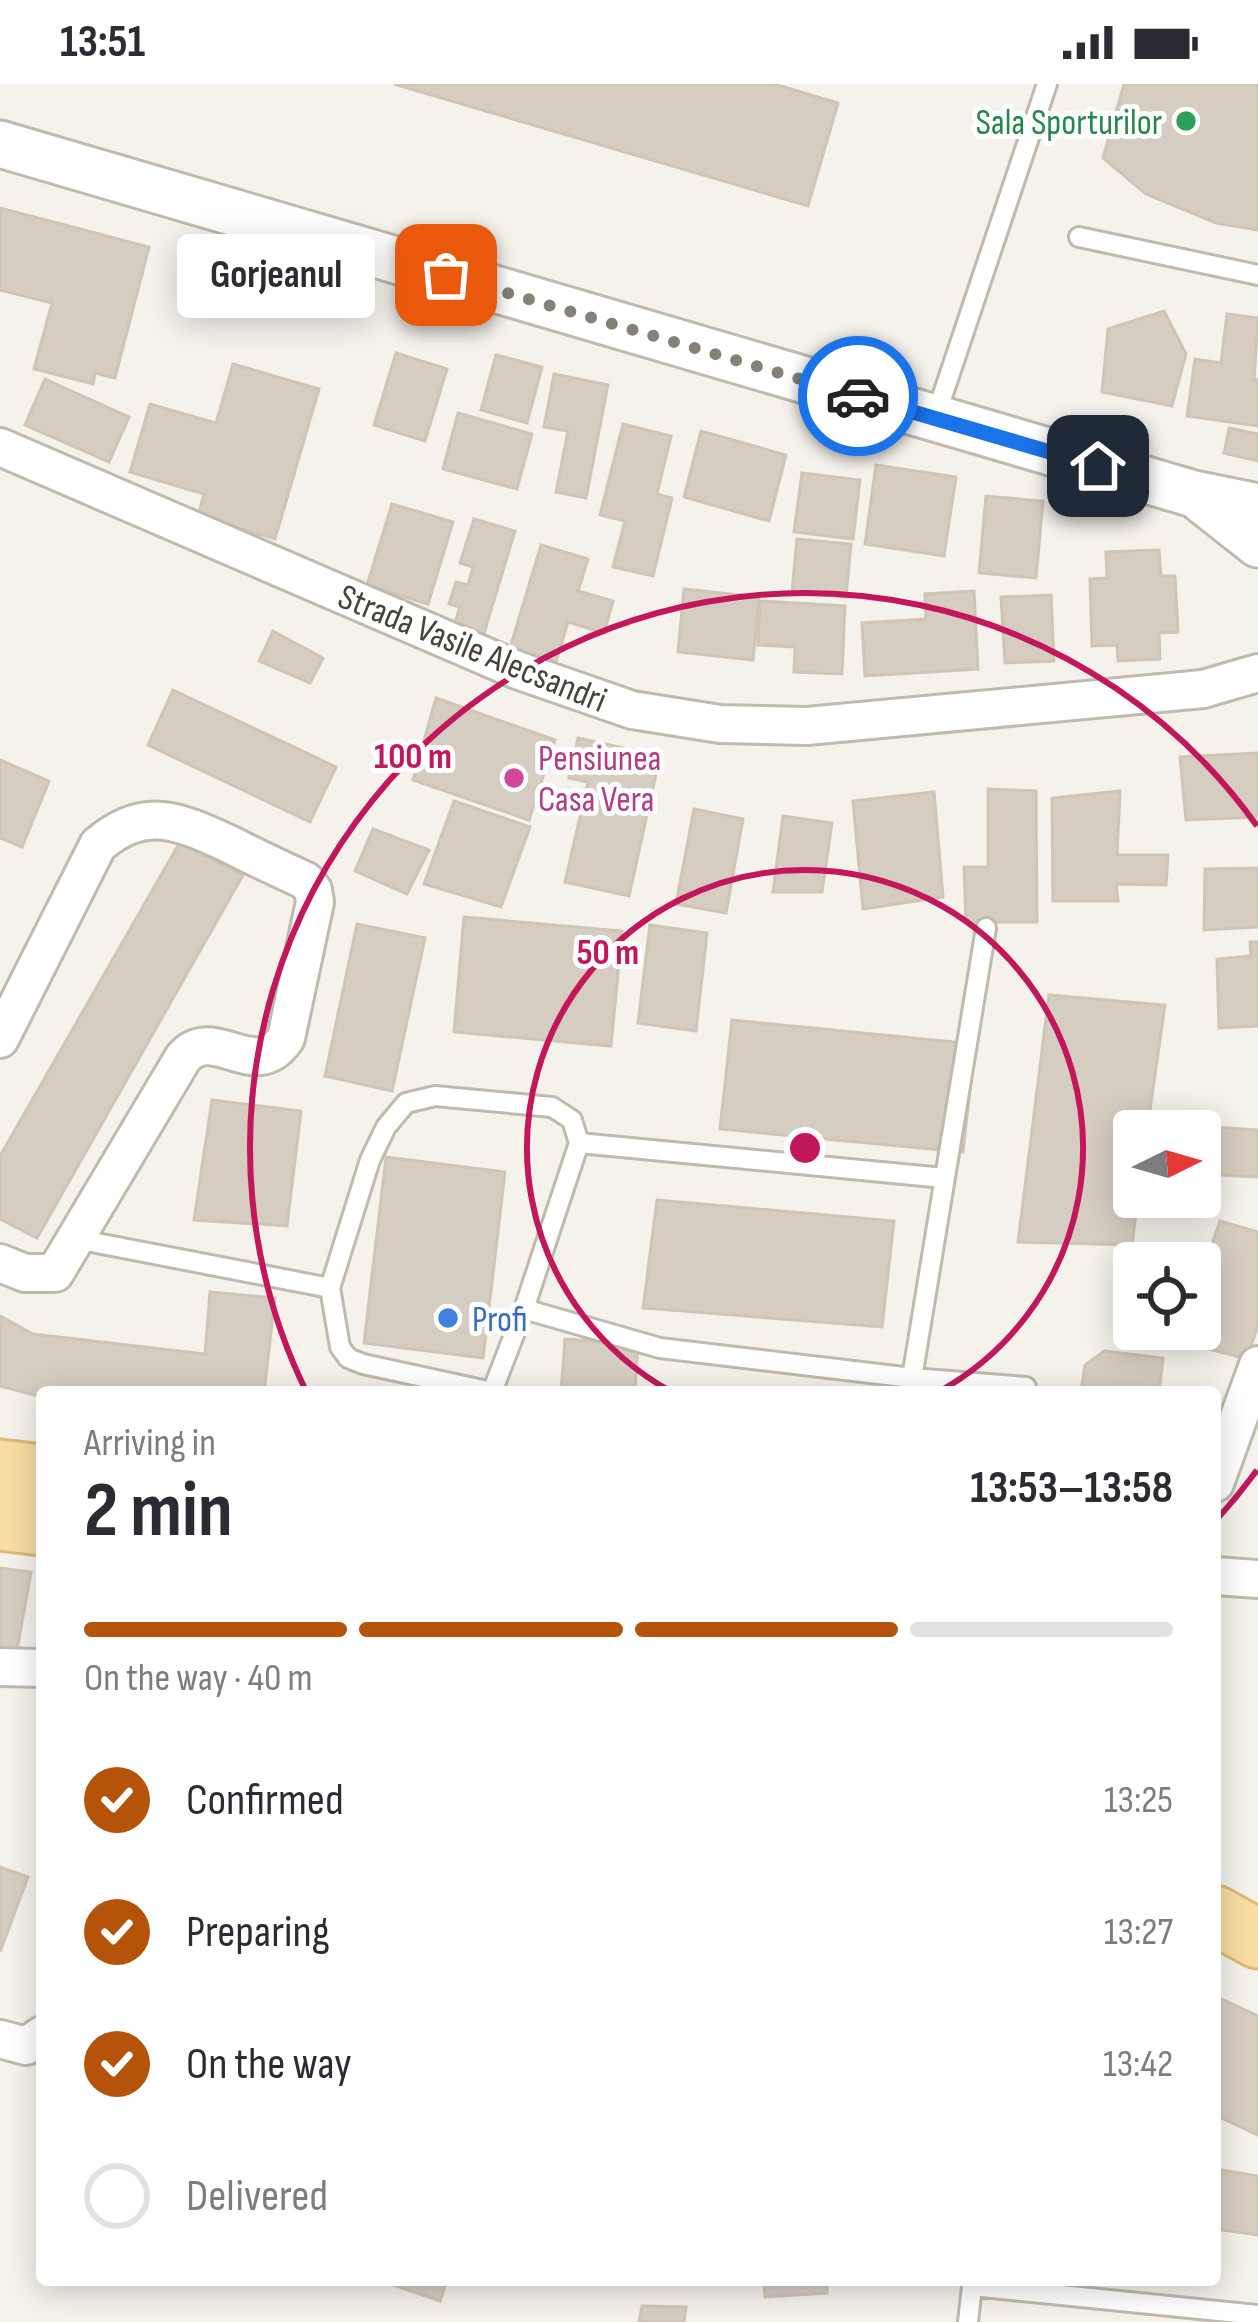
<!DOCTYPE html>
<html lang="en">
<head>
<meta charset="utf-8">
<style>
  :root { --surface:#fff; --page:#f7f7f7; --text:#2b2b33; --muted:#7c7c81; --line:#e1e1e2; --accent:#b45309 }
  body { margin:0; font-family:"Sofia Sans Condensed",sans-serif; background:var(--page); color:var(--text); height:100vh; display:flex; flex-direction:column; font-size:45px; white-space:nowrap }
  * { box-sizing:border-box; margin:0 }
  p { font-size:39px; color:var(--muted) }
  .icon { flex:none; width:66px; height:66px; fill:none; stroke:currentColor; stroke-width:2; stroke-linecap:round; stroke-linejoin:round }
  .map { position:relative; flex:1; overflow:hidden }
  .panel { position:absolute; left:36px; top:1302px; width:1185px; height:900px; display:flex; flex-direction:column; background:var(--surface); border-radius:12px; box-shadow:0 6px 30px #0003 }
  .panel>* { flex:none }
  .needle { width:78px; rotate:85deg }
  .fabs { position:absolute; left:1113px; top:1026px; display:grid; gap:24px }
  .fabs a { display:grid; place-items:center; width:108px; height:108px; border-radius:12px; background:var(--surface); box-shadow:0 6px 30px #0003; font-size:60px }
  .pin { position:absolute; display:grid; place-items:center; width:102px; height:102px; color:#fff; margin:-51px; border-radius:24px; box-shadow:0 6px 18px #0006 }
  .courier { position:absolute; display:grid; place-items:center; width:120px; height:120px; margin:-60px; border:9px solid #1a73e8; border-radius:50%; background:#fff; color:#222; box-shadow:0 3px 15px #0007 }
  .bubble { position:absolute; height:84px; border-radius:12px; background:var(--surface); box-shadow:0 6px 30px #0003; font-size:39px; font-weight:700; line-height:84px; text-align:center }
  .headline em { font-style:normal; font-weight:700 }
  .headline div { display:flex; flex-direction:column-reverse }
  .headline { display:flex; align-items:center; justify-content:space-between; height:204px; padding:0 48px }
  h1 { font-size:78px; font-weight:700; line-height:90px }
  .bar { display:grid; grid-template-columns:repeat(4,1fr); gap:18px 12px; align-content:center; height:144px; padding:0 48px }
  .bar i { height:15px; border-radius:9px; background:var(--line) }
  .bar .on { background:var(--accent) }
  .bar p { grid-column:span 4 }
  ol { padding:0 48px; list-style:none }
  li { display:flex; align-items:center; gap:36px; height:132px }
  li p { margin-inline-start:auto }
  li .icon { padding:12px; border-radius:50%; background:var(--accent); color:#fff; stroke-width:4 }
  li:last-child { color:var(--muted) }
  li i { width:66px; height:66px; border:6px solid var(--line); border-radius:50% }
  .status { display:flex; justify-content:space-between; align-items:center; height:84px; padding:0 60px; background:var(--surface); direction:ltr }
  .status svg { height:33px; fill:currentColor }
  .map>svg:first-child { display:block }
  .building { fill:#d6cdc2; stroke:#d0c5b5; stroke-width:3 }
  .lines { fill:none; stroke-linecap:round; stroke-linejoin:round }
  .service-casing { stroke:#c0b9ae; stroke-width:24 }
  .minor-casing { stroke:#c0b9ae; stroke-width:42 }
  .tertiary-casing { stroke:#c0b9ae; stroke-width:51 }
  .primary-casing { stroke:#ddb972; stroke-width:63 }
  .service { stroke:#fff; stroke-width:18 }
  .minor { stroke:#fff; stroke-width:36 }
  .tertiary { stroke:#fff; stroke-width:45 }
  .primary { stroke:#f8dca2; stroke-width:57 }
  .done { stroke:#858078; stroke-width:12; stroke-dasharray:0 21.6 }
  .route { stroke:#1a73e8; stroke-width:15 }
  .ring { fill:none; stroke:#c2185b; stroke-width:6 }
  .leisure-dot { fill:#2e9e5b; stroke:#fff; stroke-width:4.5 }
  .hotel-dot { fill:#d1479c; stroke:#fff; stroke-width:4.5 }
  .shop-dot { fill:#3f7fe0; stroke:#fff; stroke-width:4.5 }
  .labels { text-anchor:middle; stroke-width:10; stroke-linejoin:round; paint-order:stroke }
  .leisure-label { font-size:36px; fill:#27864d; stroke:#fff; text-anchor:end }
  .street-label { font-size:36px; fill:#49423a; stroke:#fff }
  .hotel-label { font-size:36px; fill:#b23c85; stroke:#fff; text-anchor:start }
  .shop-label { font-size:36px; fill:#366cbe; stroke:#fff; text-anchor:start }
  .centre { fill:#c2185b; stroke:#fff; stroke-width:6 }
  .ring-label { font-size:36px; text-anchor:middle; font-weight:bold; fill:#c2185b; stroke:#fff; stroke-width:10; stroke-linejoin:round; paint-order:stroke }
</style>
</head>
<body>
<div class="status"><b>13:51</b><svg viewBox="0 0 49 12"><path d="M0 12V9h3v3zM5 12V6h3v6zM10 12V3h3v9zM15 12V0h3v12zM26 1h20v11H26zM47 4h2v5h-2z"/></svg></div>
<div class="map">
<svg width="1258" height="2238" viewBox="0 0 1258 2238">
  <rect width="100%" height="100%" fill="#f5f2ec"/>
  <!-- building -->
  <path class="building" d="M 394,0 L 774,0 L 838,19 L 808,122 Z
    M 1124,0 L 1258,0 L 1258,146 L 1216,139 L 1146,110 L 1103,74 Z
    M 0,124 L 149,163 L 115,294 L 95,289 L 93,300 L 34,285 L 52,219 L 0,206 Z
    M 1164,227 L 1186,270 L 1172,322 L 1102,308 L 1108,245 Z
    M 1227,230 L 1258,234 L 1254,295 L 1258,296 L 1258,342 L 1187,332 L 1195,275 L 1221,279 Z
    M 396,269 L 447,285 L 425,357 L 374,341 Z
    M 496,271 L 542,283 L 527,339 L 481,326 Z
    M 233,280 L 319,305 L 275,455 L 198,432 L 204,410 L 130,388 L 150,320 L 216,339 Z
    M 554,290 L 608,301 L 586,414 L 556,408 L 568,347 L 544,343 Z
    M 45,295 L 129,333 L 109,378 L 25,341 Z
    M 458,329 L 532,350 L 517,405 L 443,385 Z
    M 623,340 L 671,352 L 657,410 L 672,414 L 653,492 L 613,483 L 625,437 L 600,431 Z
    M 1229,344 L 1258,350 L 1258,377 L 1224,369 Z
    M 701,347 L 786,371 L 769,437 L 684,413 Z
    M 876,381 L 956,393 L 944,472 L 865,460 Z
    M 802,389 L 860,396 L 853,455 L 794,448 Z
    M 986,412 L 1043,417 L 1036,494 L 979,489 Z
    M 392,420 L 453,438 L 428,520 L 367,501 Z
    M 474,435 L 515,447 L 482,556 L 452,547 L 460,523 L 449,520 L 456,498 L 468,501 L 473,483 L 460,479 Z
    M 797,455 L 851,460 L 846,513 L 792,508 Z
    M 541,461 L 588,475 L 578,507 L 613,517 L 604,549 L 568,538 L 556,578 L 510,564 Z
    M 1159,466 L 1161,492 L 1175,492 L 1178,548 L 1159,549 L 1160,575 L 1118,577 L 1117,561 L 1092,562 L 1090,495 L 1107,494 L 1106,468 Z
    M 684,505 L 759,513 L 753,576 L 678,568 Z
    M 974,507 L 978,585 L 865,592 L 862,539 L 926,535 L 925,510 Z
    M 1051,511 L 1054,577 L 1005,579 L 1001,513 Z
    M 760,517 L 845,522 L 842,590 L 794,588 L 795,563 L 758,561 Z
    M 273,547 L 323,574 L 310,599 L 259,577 Z
    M 173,606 L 336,683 L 310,738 L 148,661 Z
    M 436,614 L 555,656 L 529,736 L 413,696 Z
    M 578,654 L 660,672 L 629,812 L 565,798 L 588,698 L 569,694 Z
    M 1258,669 L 1258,733 L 1186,736 L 1180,673 Z
    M 0,676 L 49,697 L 22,763 L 0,754 Z
    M 988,705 L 1036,707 L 1037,838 L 966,838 L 964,783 L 988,783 Z
    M 1120,707 L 1117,771 L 1168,771 L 1166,801 L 1116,800 L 1118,817 L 1053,817 L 1052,714 Z
    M 934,708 L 943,813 L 863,825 L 853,717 Z
    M 454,717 L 530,743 L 501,823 L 424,800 Z
    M 694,725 L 743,735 L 726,829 L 676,820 Z
    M 783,732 L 832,739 L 822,808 L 773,808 Z
    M 373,745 L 429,766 L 407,810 L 355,787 Z
    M 180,758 L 243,791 L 37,1154 L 0,1135 L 0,1072 Z
    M 1258,784 L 1258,843 L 1204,846 L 1205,785 Z
    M 464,833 L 622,847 L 611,962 L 454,948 Z
    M 357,840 L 425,854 L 392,1007 L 325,992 Z
    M 650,841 L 707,849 L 696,947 L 638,939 Z
    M 1250,858 L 1258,858 L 1258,942 L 1219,944 L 1217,875 L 1251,872 Z
    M 1049,911 L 1165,921 L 1147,1047 L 1134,1047 L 1134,1113 L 1138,1113 L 1132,1161 L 1018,1158 Z
    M 732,936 L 975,960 L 963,1068 L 720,1045 Z
    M 212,1016 L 301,1027 L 287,1142 L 194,1136 Z
    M 1183,1041 L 1258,1046 L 1258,1093 L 1200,1090 L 1200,1047 L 1183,1047 Z
    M 386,1073 L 505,1088 L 483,1274 L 364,1259 Z
    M 657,1116 L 894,1137 L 882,1243 L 643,1224 Z
    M 1220,1137 L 1258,1148 L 1258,1241 L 1247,1275 L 1170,1255 L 1174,1245 L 1200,1245 L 1200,1179 L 1205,1180 Z
    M 210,1208 L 275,1214 L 264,1308 L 42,1308 L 42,1313 L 0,1302 L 0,1232 L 33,1250 L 205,1270 Z
    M 565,1255 L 638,1260 L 635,1308 L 561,1308 Z
    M 1104,1267 L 1163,1274 L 1159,1308 L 1081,1308 L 1085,1281 Z
    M 0,1484 L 31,1488 L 16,1572 L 0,1569 Z
    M 0,1783 L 28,1793 L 0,1868 Z
    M 1215,1912 L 1258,1932 L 1258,2051 L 1215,2031 Z
    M 1215,2085 L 1258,2092 L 1258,2151 L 1215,2145 Z
    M 379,2196 L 447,2196 L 440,2217 Z
    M 764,2196 L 827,2196 L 827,2209 L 765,2213 Z
    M 642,2222 L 686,2223 L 684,2238 L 639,2238 Z"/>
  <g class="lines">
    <defs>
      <path id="service" d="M 1079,153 L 1258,191
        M 936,331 L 1047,0
        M 435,1012 L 552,1023 L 572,1036 L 579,1059 L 524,1225 L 492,1308 L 363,1280 L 348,1274 L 340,1263 L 330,1204 L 370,1076 L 386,1043 L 406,1019 Z
        M 579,1059 L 944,1094
        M 76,1155 L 330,1204
        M 524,1225 L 660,1264 L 912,1294 L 1026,1303
        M 912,1294 L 986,844
        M 968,2238 L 972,2202 L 1258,2231"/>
      <path id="minor" d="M 0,363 L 517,586 L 632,626 L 720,640 L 807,642 L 1203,605 L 1258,589
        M 0,955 L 98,761 C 145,721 179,737 229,760 C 254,773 280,785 306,797 L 313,806 L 315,818 L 286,954 C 255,1001 214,938 183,974 L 55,1189 L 25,1189 L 0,1179
        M 1215,1399 L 1258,1281
        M 1215,1492 L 1258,1495
        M 0,1583 L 42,1584
        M 0,1955 L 26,1962 L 42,1951"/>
      <path id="tertiary" d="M 0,60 L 1194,410 L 1258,423
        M 1201,415 L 1258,460"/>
      <path id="primary" d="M 0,1385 L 42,1390
        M 0,1437 L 42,1442
        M 1215,1831 L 1258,1855"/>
    </defs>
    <!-- service casing -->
    <use href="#service" class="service-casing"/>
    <!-- minor casing -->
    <use href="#minor" class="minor-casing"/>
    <!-- tertiary casing -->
    <use href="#tertiary" class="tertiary-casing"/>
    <!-- primary casing -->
    <use href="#primary" class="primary-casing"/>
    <!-- service -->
    <use href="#service" class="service"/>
    <!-- minor -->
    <use href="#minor" class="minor"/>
    <!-- tertiary -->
    <use href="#tertiary" class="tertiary"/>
    <!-- primary -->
    <use href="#primary" class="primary"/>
  </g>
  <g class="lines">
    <!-- done -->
    <path class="done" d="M 446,191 L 858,312"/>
    <!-- route -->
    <path class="route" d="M 858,312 L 1098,382"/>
  </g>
  <!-- distance rings -->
  <g class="ring">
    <path d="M670 1307A278 278 0 1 1 940 1307"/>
    <path d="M1257 1386A555 555 0 0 1 1217 1435M306 1307A555 555 0 0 1 1257 742"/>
  </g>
  <!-- markers -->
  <circle class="leisure-dot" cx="1186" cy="37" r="12"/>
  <circle class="hotel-dot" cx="514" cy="694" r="12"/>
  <circle class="shop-dot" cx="448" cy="1234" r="12"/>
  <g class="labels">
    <!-- leisure labels -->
    <g class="leisure-label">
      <text x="1162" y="50">Sala Sporturilor</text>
    </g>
    <!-- street labels -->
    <g class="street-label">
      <text transform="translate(473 563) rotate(22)" y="13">Strada Vasile Alecsandri</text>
    </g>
    <!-- hotel labels -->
    <g class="hotel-label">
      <text x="538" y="686">Pensiunea<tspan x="538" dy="41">Casa Vera</tspan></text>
    </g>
    <!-- shop labels -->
    <g class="shop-label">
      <text x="472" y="1247">Profi</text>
    </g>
  </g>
  <circle cx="805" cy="1064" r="18" class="centre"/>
  <g class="ring-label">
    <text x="413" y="684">100 m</text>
    <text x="608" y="880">50 m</text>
  </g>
</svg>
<div class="fabs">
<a><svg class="needle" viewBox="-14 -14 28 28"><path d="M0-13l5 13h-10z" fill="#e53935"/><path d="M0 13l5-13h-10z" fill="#7c7c81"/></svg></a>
<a><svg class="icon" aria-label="locate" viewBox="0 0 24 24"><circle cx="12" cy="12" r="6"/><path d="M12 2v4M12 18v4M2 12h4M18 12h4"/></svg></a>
</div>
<div class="pin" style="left:446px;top:191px;background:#ea580c"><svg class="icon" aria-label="bag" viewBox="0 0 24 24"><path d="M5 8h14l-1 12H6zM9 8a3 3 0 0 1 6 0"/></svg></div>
<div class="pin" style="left:1098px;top:382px;background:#1f2937"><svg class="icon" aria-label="home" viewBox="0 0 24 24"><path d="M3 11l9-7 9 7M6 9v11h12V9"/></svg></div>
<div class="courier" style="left:858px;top:312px"><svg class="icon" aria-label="car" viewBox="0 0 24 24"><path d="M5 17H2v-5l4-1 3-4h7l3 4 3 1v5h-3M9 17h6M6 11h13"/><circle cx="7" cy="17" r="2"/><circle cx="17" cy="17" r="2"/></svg></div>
<div class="bubble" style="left:177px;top:150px;width:198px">Gorjeanul</div>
<section class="panel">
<div class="headline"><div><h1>2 min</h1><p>Arriving in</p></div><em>13:53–13:58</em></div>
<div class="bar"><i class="on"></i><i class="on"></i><i class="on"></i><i></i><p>On the way · 40 m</p></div>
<ol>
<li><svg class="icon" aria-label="check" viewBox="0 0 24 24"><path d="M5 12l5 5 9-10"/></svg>Confirmed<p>13:25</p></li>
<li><svg class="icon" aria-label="check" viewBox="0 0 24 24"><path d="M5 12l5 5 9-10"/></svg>Preparing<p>13:27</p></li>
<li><svg class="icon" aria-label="check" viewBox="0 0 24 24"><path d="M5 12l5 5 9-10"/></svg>On the way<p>13:42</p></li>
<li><i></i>Delivered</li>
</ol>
</section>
</div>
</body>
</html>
